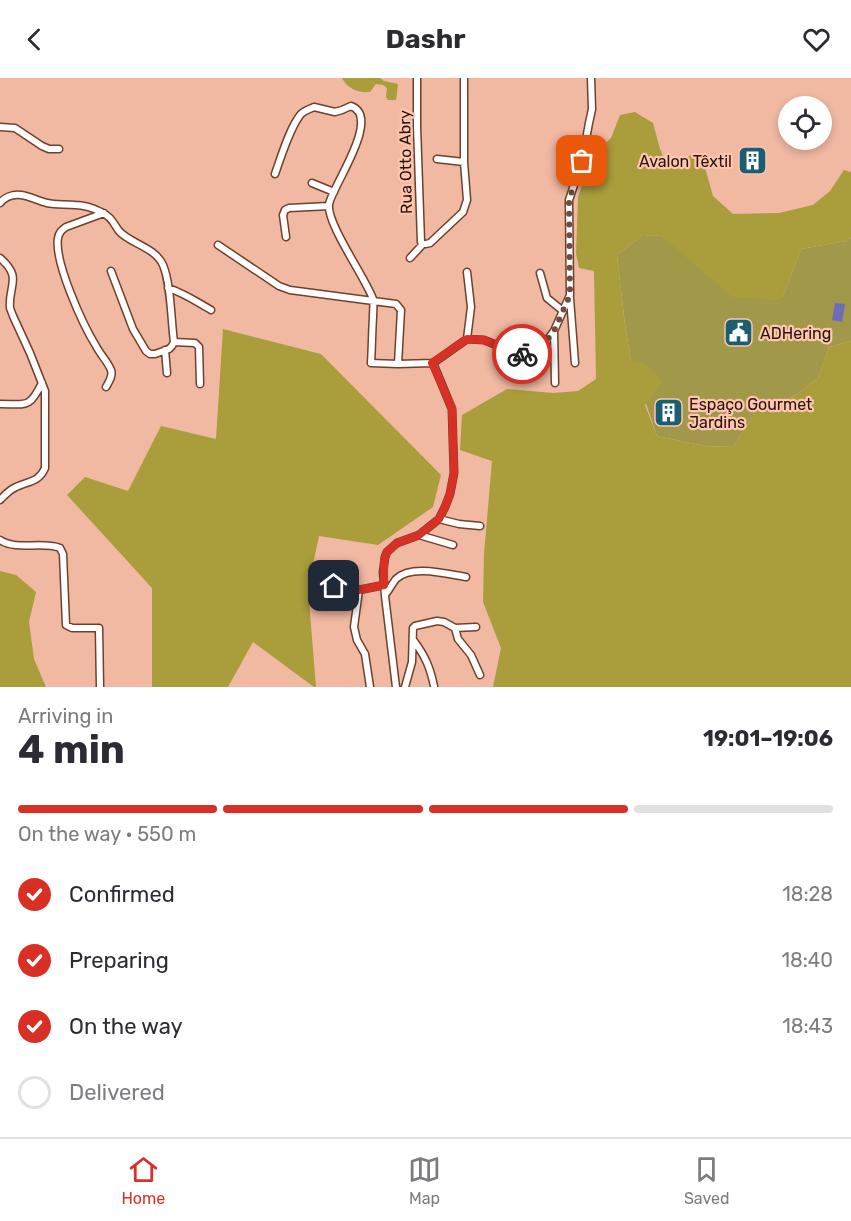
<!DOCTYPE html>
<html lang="en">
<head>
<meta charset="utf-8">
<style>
  :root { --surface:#fff; --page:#f7f7f7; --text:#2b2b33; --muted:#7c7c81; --line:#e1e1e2; --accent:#d93025 }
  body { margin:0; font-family:Rubik,sans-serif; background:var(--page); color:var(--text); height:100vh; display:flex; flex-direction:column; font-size:22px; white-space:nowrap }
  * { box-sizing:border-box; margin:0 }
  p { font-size:20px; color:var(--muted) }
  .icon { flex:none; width:33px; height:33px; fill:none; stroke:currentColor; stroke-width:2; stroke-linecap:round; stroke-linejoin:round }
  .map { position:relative; height:609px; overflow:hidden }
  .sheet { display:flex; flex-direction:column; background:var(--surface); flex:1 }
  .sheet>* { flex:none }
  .tools { position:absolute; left:778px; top:18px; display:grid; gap:12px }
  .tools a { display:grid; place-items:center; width:54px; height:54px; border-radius:50%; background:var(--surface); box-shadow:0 3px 9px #0003; font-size:30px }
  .pin { position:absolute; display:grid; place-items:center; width:51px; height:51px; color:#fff; margin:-26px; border-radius:12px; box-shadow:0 3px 9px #0006 }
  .courier { position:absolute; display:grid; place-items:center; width:60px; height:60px; margin:-30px; border:4px solid #d93025; border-radius:50%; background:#fff; color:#222; box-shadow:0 2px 8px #0007 }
  .head em { font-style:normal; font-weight:700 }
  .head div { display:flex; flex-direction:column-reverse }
  .head { display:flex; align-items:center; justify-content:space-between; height:102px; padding:0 18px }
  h1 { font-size:39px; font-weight:700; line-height:45px }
  .bar { display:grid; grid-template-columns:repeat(4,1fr); gap:9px 6px; align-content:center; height:72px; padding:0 18px }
  .bar i { height:8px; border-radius:4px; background:var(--line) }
  .bar .on { background:var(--accent) }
  .bar p { grid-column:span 4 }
  ol { padding:0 18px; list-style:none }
  li { display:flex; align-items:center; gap:18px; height:66px }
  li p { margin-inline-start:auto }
  li .icon { padding:6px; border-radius:50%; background:var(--accent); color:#fff; stroke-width:4 }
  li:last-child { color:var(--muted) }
  li i { width:33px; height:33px; border:3px solid var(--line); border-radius:50% }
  header { display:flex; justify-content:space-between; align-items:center; height:78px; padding:0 18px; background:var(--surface); font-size:27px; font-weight:700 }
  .tabs { display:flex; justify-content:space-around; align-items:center; height:84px; border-top:2px solid var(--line); background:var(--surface); font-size:16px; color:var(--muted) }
  .tabs a { display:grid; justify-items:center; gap:3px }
  .tabs .on { color:var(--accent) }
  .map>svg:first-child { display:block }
  .green { fill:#a29849 }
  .forest { fill:#aa9d3c }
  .water { fill:#6c6cb9 }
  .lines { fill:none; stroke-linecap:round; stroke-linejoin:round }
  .minor-casing { stroke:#6f402d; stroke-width:9 }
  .minor { stroke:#fff; stroke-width:6 }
  .done { stroke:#6e4d40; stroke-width:6; stroke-dasharray:0 10.8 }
  .route { stroke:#d93025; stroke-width:8 }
  .labels { text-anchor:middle; stroke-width:4.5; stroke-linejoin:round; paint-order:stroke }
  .poi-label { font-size:16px; fill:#27130b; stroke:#fec5af; text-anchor:start }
  .street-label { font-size:16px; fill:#27130b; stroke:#fec5af }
</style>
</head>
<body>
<header><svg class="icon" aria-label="back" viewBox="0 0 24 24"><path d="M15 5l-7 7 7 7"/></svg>Dashr<svg class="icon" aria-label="heart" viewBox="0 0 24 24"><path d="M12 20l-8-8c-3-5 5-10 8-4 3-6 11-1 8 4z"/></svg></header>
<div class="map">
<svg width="851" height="609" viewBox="0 0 851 609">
  <rect width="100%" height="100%" fill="#f1b8a2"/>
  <!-- green -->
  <path class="green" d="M 643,157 L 662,158 L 677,170 L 783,219 L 801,171 L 846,163 L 851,160 L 851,263 L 829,269 L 818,300 L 800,314 L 779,326 L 758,330 L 733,369 L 705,368 L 657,358 L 631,282 L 625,247 L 617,177 Z"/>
  <!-- forest -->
  <path class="forest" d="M 342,0 L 380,0 L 384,3 L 398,6 L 396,22 L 388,22 L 386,19 L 387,10 L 383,7 L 376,6 L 370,14 C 358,15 348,11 342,0 Z
    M 635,34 L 653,45 L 660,71 L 667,87 L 677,85 L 695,75 L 706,93 L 713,118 L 733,136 L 779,135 L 813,127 L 830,113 L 844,92 L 851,94 L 851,160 L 846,163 L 801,171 L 783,219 L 779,222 L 732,219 L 662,158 L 643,157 L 617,177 L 625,247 L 631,282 L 646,286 L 663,304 L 645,327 L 657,358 L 705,368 L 733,369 L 758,330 L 780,326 L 800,314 L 818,300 L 829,269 L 851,263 L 851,609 L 493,609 L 501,570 L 483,524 L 484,476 L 492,383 L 460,372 L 462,337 L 507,311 L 553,315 L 578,313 L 596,301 L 594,193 L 579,190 L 576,176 L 578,119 L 593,76 L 611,60 L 620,37 Z
    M 223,251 L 321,276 L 441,397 L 433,429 L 378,467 L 319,458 L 308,510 L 316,609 L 314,609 L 253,564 L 228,609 L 152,609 L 152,510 L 67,417 L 85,399 L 128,413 L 161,348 L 216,361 Z
    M 0,493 L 16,497 L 36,514 L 29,544 L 34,581 L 46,609 L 0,609 Z"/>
  <!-- water -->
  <path class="water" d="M 835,225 L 845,226 L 842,244 L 832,242 Z"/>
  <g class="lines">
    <defs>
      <path id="minor" d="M 417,0 L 417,48 L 421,164 L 423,166
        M 0,49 L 15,50 L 42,68 L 49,71 L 59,71
        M 437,81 L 464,84
        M 275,96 C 281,79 290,49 301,36 C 305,32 310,31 314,29 L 335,34 L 342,32 L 351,28 C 382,39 333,107 329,126 C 326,145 365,199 373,221 C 374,226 373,233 373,239 C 372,254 372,270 371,285 L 398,286 L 433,285 L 467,261 L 484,262 L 519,276 L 531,274 L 542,269 L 554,253 L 570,217 L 569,122 L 582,83 L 589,45 L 592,31 L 591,0
        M 312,105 L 334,114
        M 0,125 C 5,119 13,116 21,117 C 30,118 38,123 47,125 C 56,127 65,126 75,127 C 84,127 93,130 101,134 C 112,139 113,145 119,153 C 129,165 155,169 163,187 C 171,206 171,242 174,264 L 172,268 L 169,271 L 155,276 L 150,276 L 146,273 L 133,251 L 111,193
        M 104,135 L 66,149 C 62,152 59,154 58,160 C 54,184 83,247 96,268 C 100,276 108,284 111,292 C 113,298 109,304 106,309
        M 286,159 L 283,137 L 285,132 L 289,130 L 329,128
        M 218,167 L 279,208 L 290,212 L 396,226 L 401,232 L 398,286
        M 0,180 C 23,200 8,207 10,230 L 13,238 L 30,275 L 45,313 L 45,390 C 39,404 29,403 16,409 C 9,412 5,417 0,422
        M 410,180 L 423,166 L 426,166 L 430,165 L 463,134 L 467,122 L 464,84 L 464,0
        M 540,195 L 547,220 L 563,233
        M 168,210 C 184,215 197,224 211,232
        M 570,220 L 575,285
        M 554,253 L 555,305
        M 467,261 L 471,229 L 467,194
        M 174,264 L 195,265 L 199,269 L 200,306
        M 165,272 L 167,295
        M 0,326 C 27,326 29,331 42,305
        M 439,441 L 459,446 L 480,448
        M 419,457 L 453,467
        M 0,462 C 17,473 42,463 60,470 L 63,476 L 66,547 L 72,550 L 99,550 L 100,609
        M 334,508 L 359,512 L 384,507
        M 359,512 L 354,549 L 357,562 L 365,576 L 370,609
        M 385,517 C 389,512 392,506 396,501 C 411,486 447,496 466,499
        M 455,550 L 458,561 L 471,577 L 480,597
        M 414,563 C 425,578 430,589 434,608
        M 396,609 L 385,518 L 383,494 L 385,479 L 387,474 L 397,465 L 419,457 L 439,441 L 445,429 L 450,416 L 454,395 L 452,331 L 433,285
        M 405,609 L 412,584 L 413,550 L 415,548 L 437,543 L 444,544 L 455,550 L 476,549"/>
    </defs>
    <!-- minor casing -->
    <use href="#minor" class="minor-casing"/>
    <!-- minor -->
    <use href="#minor" class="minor"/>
  </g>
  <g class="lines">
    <!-- done -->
    <path class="done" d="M 522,276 L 531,274 L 542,269 L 554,253 L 570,217 L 569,122 L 582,83"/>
    <!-- route -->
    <path class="route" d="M 334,508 L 359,512 L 384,507 L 384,483 L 387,474 L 397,465 L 419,457 L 439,441 L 445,429 L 450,416 L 454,395 L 452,330 L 432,285 L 467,261 L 484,262 L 519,276 L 522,276"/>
  </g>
  <!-- icons -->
  <defs>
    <symbol id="building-square" viewBox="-11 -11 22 22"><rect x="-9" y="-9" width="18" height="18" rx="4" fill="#1b5e72" stroke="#fec5af"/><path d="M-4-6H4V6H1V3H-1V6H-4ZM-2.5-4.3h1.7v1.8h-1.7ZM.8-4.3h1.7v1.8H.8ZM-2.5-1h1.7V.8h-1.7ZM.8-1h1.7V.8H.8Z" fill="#fff"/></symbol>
    <symbol id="civic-square" viewBox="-11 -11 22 22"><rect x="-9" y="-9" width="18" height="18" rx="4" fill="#1b5e72" stroke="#fec5af"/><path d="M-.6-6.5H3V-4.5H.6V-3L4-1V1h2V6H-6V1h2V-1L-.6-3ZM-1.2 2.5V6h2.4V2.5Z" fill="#fff"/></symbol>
  </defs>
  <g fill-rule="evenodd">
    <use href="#building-square" x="736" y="66" width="33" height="33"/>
    <use href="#civic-square" x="722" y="238" width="33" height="33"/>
    <use href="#building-square" x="652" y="318" width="33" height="33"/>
  </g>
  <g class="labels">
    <!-- poi labels -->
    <g class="poi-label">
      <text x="732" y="89" text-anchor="end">Avalon Têxtil</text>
      <text x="760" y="261">ADHering</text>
      <text x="689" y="332">Espaço Gourmet<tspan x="689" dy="18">Jardins</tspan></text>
    </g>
    <!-- street labels -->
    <g class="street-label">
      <text transform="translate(405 84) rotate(-91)" y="6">Rua Otto Abry</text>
    </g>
  </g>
</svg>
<div class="tools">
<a><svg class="icon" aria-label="locate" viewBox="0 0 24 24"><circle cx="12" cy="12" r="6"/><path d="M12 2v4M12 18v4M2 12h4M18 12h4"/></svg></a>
</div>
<div class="pin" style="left:582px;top:83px;background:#ea580c"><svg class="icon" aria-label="bag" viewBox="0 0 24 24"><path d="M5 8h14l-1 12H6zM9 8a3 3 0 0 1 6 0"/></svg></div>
<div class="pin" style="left:334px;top:508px;background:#1f2937"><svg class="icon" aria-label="home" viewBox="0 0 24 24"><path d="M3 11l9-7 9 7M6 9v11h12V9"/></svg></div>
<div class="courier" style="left:522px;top:276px"><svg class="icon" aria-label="bike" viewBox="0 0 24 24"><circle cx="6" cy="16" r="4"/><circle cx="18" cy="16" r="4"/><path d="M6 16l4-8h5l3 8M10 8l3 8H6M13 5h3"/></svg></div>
</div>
<section class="sheet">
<div class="head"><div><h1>4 min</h1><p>Arriving in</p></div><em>19:01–19:06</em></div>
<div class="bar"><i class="on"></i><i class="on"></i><i class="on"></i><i></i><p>On the way · 550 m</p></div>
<ol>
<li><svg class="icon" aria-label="check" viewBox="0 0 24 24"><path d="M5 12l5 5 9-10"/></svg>Confirmed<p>18:28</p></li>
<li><svg class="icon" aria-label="check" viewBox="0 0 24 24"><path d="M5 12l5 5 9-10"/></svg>Preparing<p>18:40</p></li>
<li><svg class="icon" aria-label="check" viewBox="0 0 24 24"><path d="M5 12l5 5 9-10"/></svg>On the way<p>18:43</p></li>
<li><i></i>Delivered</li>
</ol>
</section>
<nav class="tabs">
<a class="on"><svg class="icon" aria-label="home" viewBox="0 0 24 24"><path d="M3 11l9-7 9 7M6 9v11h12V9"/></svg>Home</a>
<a><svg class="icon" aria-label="map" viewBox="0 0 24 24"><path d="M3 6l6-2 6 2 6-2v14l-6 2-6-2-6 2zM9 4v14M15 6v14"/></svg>Map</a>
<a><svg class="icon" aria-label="saved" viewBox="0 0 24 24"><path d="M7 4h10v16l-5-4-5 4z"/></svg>Saved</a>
</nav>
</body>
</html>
